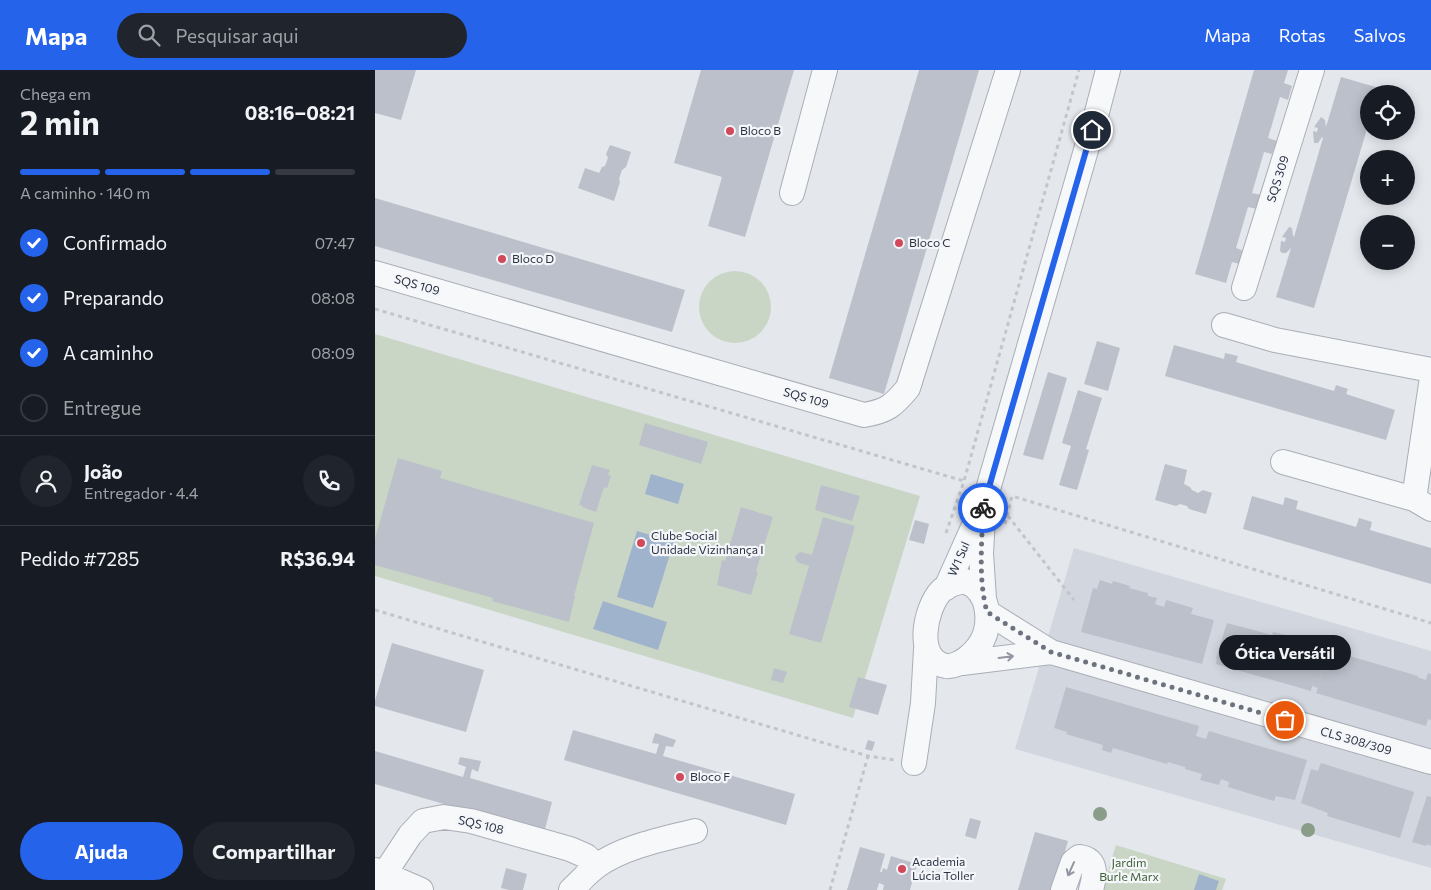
<!DOCTYPE html>
<html lang="pt">
<head>
<meta charset="utf-8">
<style>
  :root { --surface:#171b24; --page:#20242c; --text:#f1f3f6; --muted:#9ea1a6; --line:#363941; --accent:#2563eb }
  body { margin:0; font-family:Commissioner,sans-serif; background:var(--page); color:var(--text); height:100vh; display:flex; flex-direction:column; font-size:19px; white-space:nowrap }
  * { box-sizing:border-box; margin:0 }
  p { font-size:16px; color:var(--muted) }
  .icon { flex:none; width:28px; height:28px; fill:none; stroke:currentColor; stroke-width:2; stroke-linecap:round; stroke-linejoin:round }
  .map { position:relative; flex:1; overflow:hidden }
  .panel { display:flex; flex-direction:column; background:var(--surface); width:375px }
  .panel>* { flex:none }
  .buttons { position:absolute; left:985px; top:15px; display:grid; gap:10px }
  .buttons a { display:grid; place-items:center; width:55px; height:55px; border-radius:50%; background:var(--surface); box-shadow:0 2px 12px #0003; font-size:25px }
  .pin { position:absolute; display:grid; place-items:center; width:42px; height:42px; color:#fff; margin:-21px; border:2px solid #fff; border-radius:50%; box-shadow:0 1px 5px #0007 }
  .courier { position:absolute; display:grid; place-items:center; width:50px; height:50px; margin:-25px; border:4px solid #2563eb; border-radius:50%; background:#fff; color:#222; box-shadow:0 1px 6px #0007 }
  .bubble { position:absolute; height:35px; border-radius:18px; background:var(--surface); box-shadow:0 2px 12px #0003; font-size:16px; font-weight:700; line-height:35px; text-align:center }
  .headline em { font-style:normal; font-weight:700 }
  .headline div { display:flex; flex-direction:column-reverse }
  .headline { display:flex; align-items:center; justify-content:space-between; height:85px; padding:0 20px }
  h1 { font-size:32px; font-weight:700; line-height:38px }
  .bar { display:grid; grid-template-columns:repeat(4,1fr); gap:8px 5px; align-content:center; height:60px; padding:0 20px }
  .bar i { height:6px; border-radius:4px; background:var(--line) }
  .bar .on { background:var(--accent) }
  .bar p { grid-column:span 4 }
  .line { display:flex; align-items:center; gap:12px; padding:0 20px; border-top:1px solid var(--line) }
  .line div { flex:1 }
  .round { display:grid; place-items:center; flex:none; width:52px; height:52px; border-radius:26px; background:var(--page) }
  ol { padding:0 20px; list-style:none }
  li { display:flex; align-items:center; gap:15px; height:55px }
  li p { margin-inline-start:auto }
  li .icon { padding:5px; border-radius:50%; background:var(--accent); color:#fff; stroke-width:4 }
  li:last-child { color:var(--muted) }
  li i { width:28px; height:28px; border:2px solid var(--line); border-radius:50% }
  .button { display:flex; gap:10px; margin-top:auto; padding:10px 20px }
  .button a { flex:1; height:58px; border-radius:30px; background:var(--accent); color:#fff; font-size:20px; font-weight:700; line-height:58px; text-align:center }
  .button a+a { background:var(--page); color:var(--text) }
  header { display:flex; align-items:center; gap:30px; box-sizing:border-box; height:70px; padding:0 25px; background:var(--accent); color:#fff }
  header strong { font-size:24px }
  nav { display:flex; gap:28px; margin-inline-start:auto; font-size:18px }
  .search { width:350px; height:45px; background:var(--page); display:flex; align-items:center; gap:12px; box-sizing:border-box; padding:0 18px; border-radius:28px; color:var(--muted); font-size:19px }
  main { display:flex; flex:1; min-height:0 }
  .map>svg:first-child { display:block }
  .built { fill:#d2d6de }
  .green { fill:#c9d6c5 }
  .water { fill:#9fb4cc }
  .building { fill:#bbc0ca }
  .lines { fill:none; stroke-linecap:round; stroke-linejoin:round }
  .minor-casing { stroke:#a9aeb7; stroke-width:26 }
  .path { stroke:#c2c5cb; stroke-width:3; stroke-dasharray:4 4; stroke-linecap:butt }
  .minor { stroke:#f7f8fa; stroke-width:24 }
  .tree { fill:#899d89 }
  .oneway { stroke:#9196a0 }
  .done { stroke:#6c737f; stroke-width:5; stroke-dasharray:0 9 }
  .route { stroke:#2563eb; stroke-width:6 }
  .poi-dot { fill:#d1495b; stroke:#f4f6f9; stroke-width:2 }
  .labels { text-anchor:middle; stroke-width:4.5; stroke-linejoin:round; paint-order:stroke }
  .poi-label { font-size:12px; fill:#2b3445; stroke:#f4f6f9; text-anchor:start }
  .street-label { font-size:12px; fill:#2b3445; stroke:#f4f6f9 }
  .park-label { font-size:12px; fill:#3f6138; stroke:#f4f6f9 }
</style>
</head>
<body>
<header>
<strong>Mapa</strong>
<div class="search"><svg class="icon" aria-label="search" viewBox="0 0 24 24"><circle cx="10" cy="10" r="6"/><path d="M15 15l6 6"/></svg>Pesquisar aqui</div>
<nav><a>Mapa</a><a>Rotas</a><a>Salvos</a></nav>
</header>
<main>
<section class="panel">
<div class="headline"><div><h1>2 min</h1><p>Chega em</p></div><em>08:16–08:21</em></div>
<div class="bar"><i class="on"></i><i class="on"></i><i class="on"></i><i></i><p>A caminho · 140 m</p></div>
<ol>
<li><svg class="icon" aria-label="check" viewBox="0 0 24 24"><path d="M5 12l5 5 9-10"/></svg>Confirmado<p>07:47</p></li>
<li><svg class="icon" aria-label="check" viewBox="0 0 24 24"><path d="M5 12l5 5 9-10"/></svg>Preparando<p>08:08</p></li>
<li><svg class="icon" aria-label="check" viewBox="0 0 24 24"><path d="M5 12l5 5 9-10"/></svg>A caminho<p>08:09</p></li>
<li><i></i>Entregue</li>
</ol>
<div class="line" style="height:90px"><a class="round"><svg class="icon" aria-label="person" viewBox="0 0 24 24"><circle cx="12" cy="8" r="4"/><path d="M4 21q1-7 8-7t8 7"/></svg></a><div><b>João</b><p>Entregador · 4.4</p></div><a class="round"><svg class="icon" aria-label="phone" viewBox="0 0 24 24"><path d="M5 4h4l2 5-3 2q2 4 5 5l2-3 5 2v4C11 20 4 13 5 4z"/></svg></a></div>
<div class="line" style="height:65px"><div>Pedido #7285</div><b>R$36.94</b></div>
<div class="button"><a>Ajuda</a><a>Compartilhar</a></div>
</section>
<div class="map">
<svg width="1056" height="820" viewBox="0 0 1056 820">
  <rect width="100%" height="100%" fill="#e4e7ec"/>
  <!-- built -->
  <path class="built" d="M 699,478 L 1056,581 L 1056,798 L 640,679 Z"/>
  <!-- green -->
  <path class="green" d="M324 237a36 36 0 1 1 72 0a36 36 0 1 1-72 0Z
    M 0,264 L 545,426 L 478,648 L 0,506 Z
    M 741,775 L 851,809 L 847,820 L 727,820 Z"/>
  <!-- water -->
  <path class="water" d="M 276,404 L 309,414 L 303,434 L 270,424 Z
    M 262,461 L 299,472 L 278,538 L 242,527 Z
    M 228,531 L 292,552 L 283,580 L 218,559 Z
    M 824,804 L 844,811 L 841,820 L 819,820 Z"/>
  <!-- building -->
  <path class="building" d="M 0,0 L 41,0 L 26,50 L 0,43 Z
    M 326,0 L 419,0 L 370,167 L 333,156 L 347,107 L 299,93 Z
    M 544,0 L 604,0 L 509,324 L 454,308 Z
    M 879,0 L 913,0 L 909,13 L 917,16 L 913,30 L 905,27 L 893,68 L 902,71 L 897,84 L 889,82 L 877,123 L 886,125 L 882,139 L 873,137 L 861,178 L 869,181 L 865,194 L 857,192 L 851,213 L 820,204 Z
    M 966,7 L 1004,18 L 1002,24 L 994,24 L 994,52 L 939,238 L 901,227 L 916,178 L 911,183 L 907,183 L 905,181 L 906,171 L 910,172 L 911,168 L 907,167 L 914,157 L 917,158 L 918,166 L 919,167 L 948,68 L 947,67 L 943,73 L 939,73 L 938,61 L 942,62 L 943,58 L 939,57 L 946,47 L 950,50 L 951,57 Z
    M 235,75 L 256,82 L 251,97 L 247,100 L 244,109 L 245,112 L 239,131 L 203,118 L 210,98 L 224,103 L 227,97 L 230,96 L 233,88 L 231,84 Z
    M 0,128 L 310,220 L 297,262 L 0,176 Z
    M 722,271 L 745,278 L 733,321 L 709,314 Z
    M 799,275 L 849,289 L 850,283 L 863,286 L 861,292 L 959,321 L 961,315 L 973,319 L 971,324 L 1020,340 L 1011,370 L 790,306 Z
    M 673,302 L 692,308 L 668,390 L 648,385 Z
    M 703,320 L 727,328 L 711,379 L 714,380 L 702,420 L 684,415 L 696,376 L 687,373 Z
    M 270,353 L 333,372 L 326,394 L 264,375 Z
    M 23,388 L 67,401 L 65,408 L 219,453 L 199,526 L 200,526 L 194,552 L 117,531 L 118,528 L 0,495 L 0,469 Z
    M 790,394 L 812,400 L 809,414 L 815,417 L 817,420 L 823,423 L 828,420 L 837,423 L 831,444 L 814,439 L 812,436 L 805,434 L 801,436 L 780,430 Z
    M 217,395 L 235,400 L 233,405 L 236,406 L 232,418 L 229,417 L 221,442 L 207,437 L 207,435 L 204,435 Z
    M 446,415 L 485,426 L 477,451 L 440,440 Z
    M 877,426 L 908,435 L 910,427 L 923,431 L 921,439 L 981,457 L 984,448 L 997,452 L 995,460 L 1056,478 L 1056,514 L 868,459 Z
    M 366,437 L 398,447 L 381,501 L 383,502 L 376,525 L 342,515 L 347,490 L 350,491 Z
    M 448,447 L 480,456 L 446,573 L 414,564 L 434,496 L 422,492 L 420,486 L 425,482 L 437,485 Z
    M 540,450 L 554,454 L 549,474 L 534,470 Z
    M 725,510 L 737,514 L 738,511 L 755,516 L 754,518 L 773,523 L 773,526 L 782,528 L 780,534 L 789,537 L 791,530 L 818,538 L 816,544 L 839,550 L 827,594 L 706,562 L 718,518 L 722,519 Z
    M 852,553 L 897,565 L 898,562 L 936,571 L 935,576 L 948,579 L 947,582 L 952,584 L 943,615 L 954,580 L 1043,606 L 1042,607 L 1051,610 L 1053,603 L 1056,604 L 1056,650 L 1053,649 L 1051,656 L 941,623 L 943,618 L 937,616 L 936,621 L 841,594 L 842,589 L 841,588 Z
    M 17,573 L 109,600 L 91,662 L 0,636 L 0,631 Z
    M 399,598 L 412,602 L 408,613 L 396,610 Z
    M 483,607 L 512,615 L 503,645 L 474,637 Z
    M 691,617 L 824,656 L 821,666 L 831,669 L 834,661 L 932,690 L 920,730 L 901,726 L 899,731 L 853,717 L 854,712 L 846,709 L 844,715 L 825,710 L 827,704 L 810,699 L 810,697 L 793,692 L 792,694 L 738,678 L 736,683 L 727,680 L 728,675 L 691,664 L 692,662 L 679,658 Z
    M 198,660 L 281,684 L 284,674 L 277,673 L 280,663 L 301,670 L 298,677 L 291,676 L 288,686 L 420,724 L 411,755 L 189,690 Z
    M 493,670 L 500,672 L 497,681 L 490,679 Z
    M 0,681 L 88,707 L 91,697 L 83,694 L 85,687 L 106,691 L 103,702 L 97,699 L 95,708 L 177,732 L 169,763 L 0,714 Z
    M 946,693 L 1039,722 L 1025,768 L 952,746 L 953,743 L 926,733 L 936,699 L 943,701 Z
    M 1052,726 L 1056,727 L 1056,776 L 1052,774 L 1051,776 L 1037,772 Z
    M 595,748 L 606,751 L 601,769 L 590,766 Z
    M 660,762 L 693,771 L 679,820 L 643,820 Z
    M 485,777 L 510,784 L 505,802 L 507,802 L 508,798 L 512,800 L 516,786 L 542,794 L 535,820 L 508,820 L 509,815 L 504,813 L 502,820 L 472,820 Z
    M 131,798 L 152,804 L 148,820 L 134,820 L 126,818 Z"/>
  <g class="lines">
    <defs>
      <path id="minor" d="M 417,123 L 450,0
        M 0,203 L 489,345 C 512,341 518,336 533,318 L 633,0
        M 869,218 L 937,0
        M 849,255 L 900,270 L 1056,300
        M 908,392 L 1039,429 L 1056,439
        M 1039,429 L 1056,314
        M 608,447 L 606,483 L 609,529
        M 590,511 C 593,513 598,515 600,517 C 616,531 616,561 603,577 C 600,581 596,585 592,588 C 587,592 578,597 571,596 C 539,590 550,538 566,521 C 573,514 581,513 590,511 Z
        M 571,518 L 609,433 L 722,42 L 733,0
        M 612,542 L 676,582 L 1056,692
        M 587,593 L 676,582
        M 539,693 L 548,633 L 551,579
        M 0,800 L 46,820
        M 4,820 L 10,803 L 35,765 L 48,751 L 69,747 L 96,751 L 195,779 L 211,786 L 222,796
        M 196,820 C 205,812 213,802 222,796 C 247,777 289,769 320,761
        M 688,820 L 698,792 L 704,787 C 723,789 720,806 716,820"/>
    </defs>
    <!-- minor casing -->
    <use href="#minor" class="minor-casing"/>
    <!-- path -->
    <path class="path" d="M 0,239 L 589,411
      M 633,446 L 699,530
      M 630,454 L 637,426 L 1056,553
      M 571,463 L 589,411 L 704,0
      M 0,540 L 493,686 L 520,690
      M 455,820 L 493,686"/>
    <!-- minor -->
    <use href="#minor" class="minor"/>
  </g>
  <!-- trees -->
  <g class="tree">
    <circle cx="725" cy="744" r="7"/>
    <circle cx="933" cy="760" r="7"/>
  </g>
  <!-- one-way arrows -->
  <defs><path id="oneway-shaft" d="M-6 0H5M1.5-3L5.5 0L1.5 3" fill="none" stroke-width="1.6" stroke-linecap="round" stroke-linejoin="round" transform="scale(1.25)"/></defs>
  <g class="oneway">
    <use href="#oneway-shaft" transform="translate(631 587) rotate(-7)"/>
    <use href="#oneway-shaft" transform="translate(696 799) rotate(114)"/>
  </g>
  <g class="lines">
    <!-- done -->
    <path class="done" d="M 608,438 C 607,473 603,509 612,542 L 676,582 L 910,650"/>
    <!-- route -->
    <path class="route" d="M 608,438 L 717,60"/>
  </g>
  <!-- markers -->
  <g class="poi-dot">
    <circle cx="355" cy="61" r="5"/>
    <circle cx="524" cy="173" r="5"/>
    <circle cx="127" cy="189" r="5"/>
    <circle cx="266" cy="473" r="5"/>
    <circle cx="305" cy="707" r="5"/>
    <circle cx="527" cy="799" r="5"/>
  </g>
  <g class="labels">
    <!-- poi labels -->
    <g class="poi-label">
      <text x="365" y="65">Bloco B</text>
      <text x="534" y="177">Bloco C</text>
      <text x="137" y="193">Bloco D</text>
      <text x="276" y="470">Clube Social<tspan x="276" dy="14">Unidade Vizinhança I</tspan></text>
      <text x="315" y="711">Bloco F</text>
      <text x="537" y="796">Academia<tspan x="537" dy="14">Lúcia Toller</tspan></text>
    </g>
    <!-- street labels -->
    <g class="street-label">
      <text transform="translate(903 109) rotate(-73)" y="4">SQS 309</text>
      <text transform="translate(42 215) rotate(16)" y="4">SQS 109</text>
      <text transform="translate(431 328) rotate(16)" y="4">SQS 109</text>
      <text transform="translate(584 489) rotate(-66)" y="4">W1 Sul</text>
      <text transform="translate(981 671) rotate(16)" y="4">CLS 308/309</text>
      <text transform="translate(106 755) rotate(13)" y="4">SQS 108</text>
    </g>
    <!-- park labels -->
    <g class="park-label">
      <text x="754" y="797">Jardim<tspan x="754" dy="14">Burle Marx</tspan></text>
    </g>
  </g>
</svg>
<div class="buttons">
<a><svg class="icon" aria-label="locate" viewBox="0 0 24 24"><circle cx="12" cy="12" r="6"/><path d="M12 2v4M12 18v4M2 12h4M18 12h4"/></svg></a>
<a>+</a>
<a>−</a>
</div>
<div class="pin" style="left:910px;top:650px;background:#ea580c"><svg class="icon" aria-label="bag" viewBox="0 0 24 24"><path d="M5 8h14l-1 12H6zM9 8a3 3 0 0 1 6 0"/></svg></div>
<div class="pin" style="left:717px;top:60px;background:#1f2937"><svg class="icon" aria-label="home" viewBox="0 0 24 24"><path d="M3 11l9-7 9 7M6 9v11h12V9"/></svg></div>
<div class="courier" style="left:608px;top:438px"><svg class="icon" aria-label="bike" viewBox="0 0 24 24"><circle cx="6" cy="16" r="4"/><circle cx="18" cy="16" r="4"/><path d="M6 16l4-8h5l3 8M10 8l3 8H6M13 5h3"/></svg></div>
<div class="bubble" style="left:844px;top:565px;width:132px">Ótica Versátil</div>
</div>
</main>
</body>
</html>
